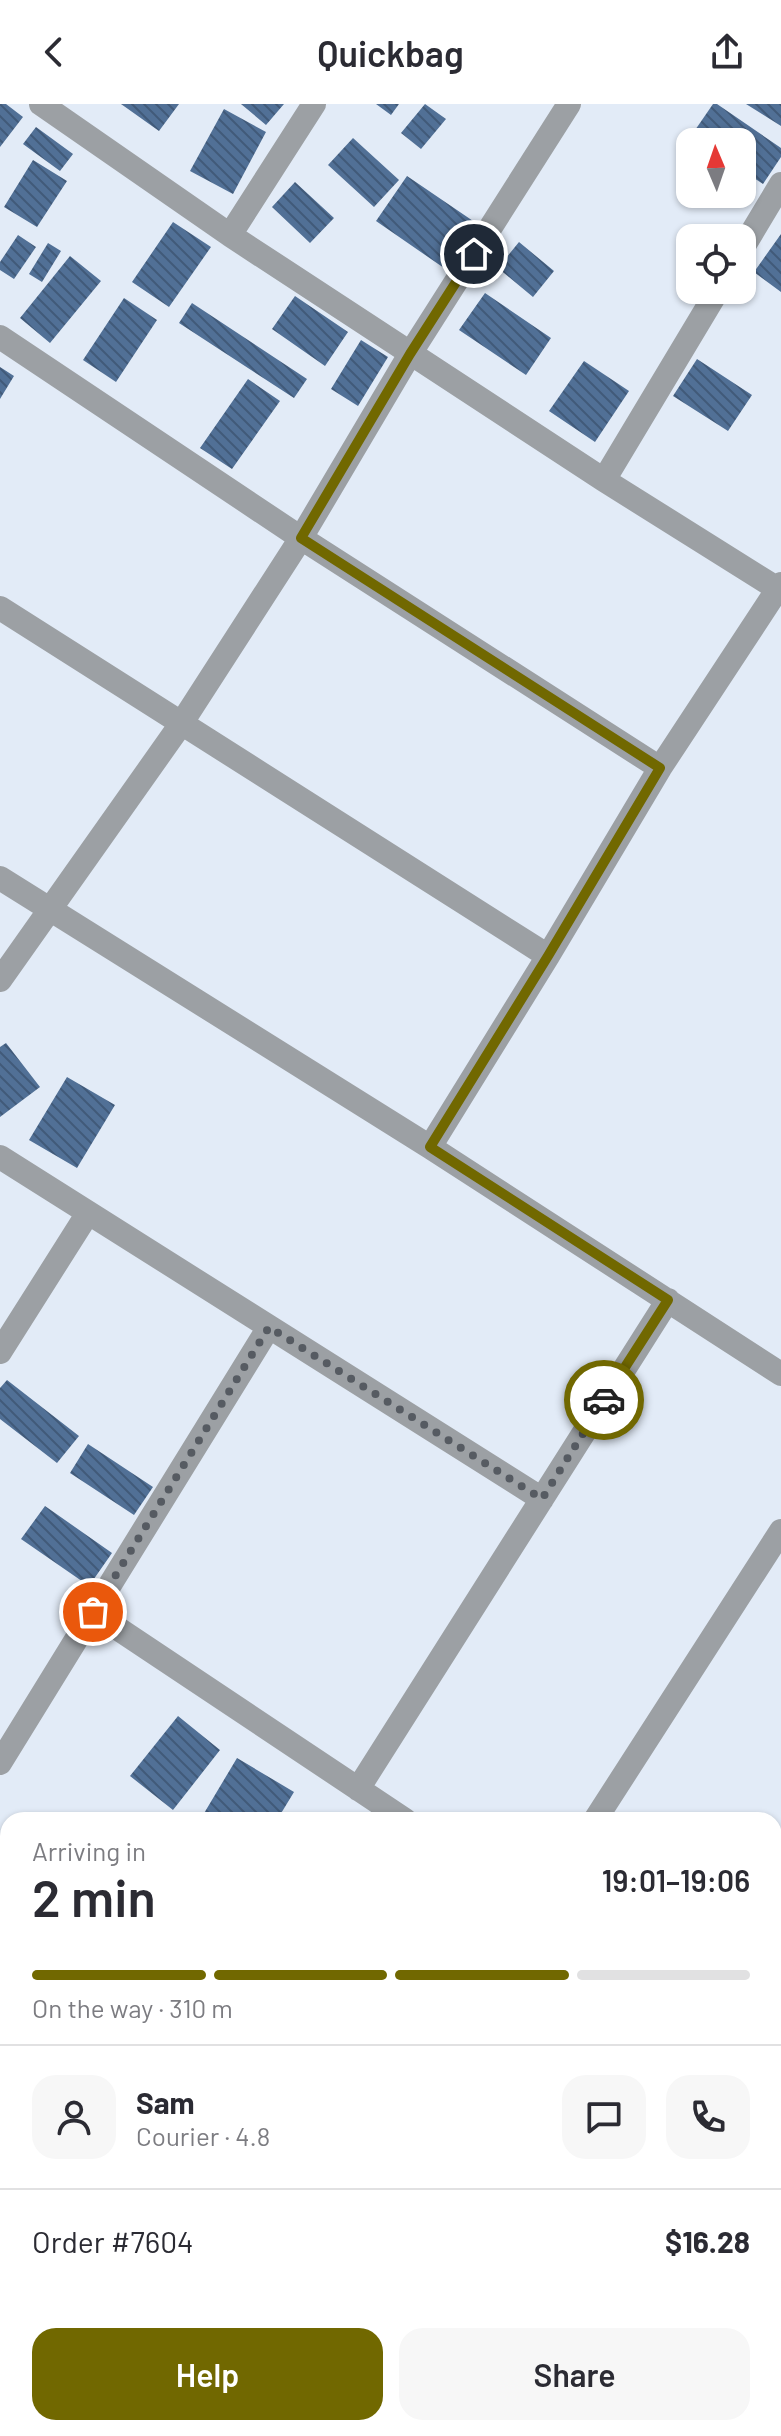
<!DOCTYPE html>
<html lang="en">
<head>
<meta charset="utf-8">
<style>
  :root { --surface:#fff; --page:#f7f7f7; --text:#2b2b33; --muted:#7c7c81; --line:#e1e1e2; --accent:#716800 }
  body { margin:0; font-family:Barlow,sans-serif; background:var(--page); color:var(--text); height:100vh; display:flex; flex-direction:column; font-size:30px; white-space:nowrap }
  * { box-sizing:border-box; margin:0 }
  p { font-size:26px; color:var(--muted) }
  .icon { flex:none; width:44px; height:44px; fill:none; stroke:currentColor; stroke-width:2; stroke-linecap:round; stroke-linejoin:round }
  .map { position:relative; flex:1; overflow:hidden }
  .drawer { position:absolute; left:0px; top:1708px; width:782px; height:624px; display:flex; flex-direction:column; background:var(--surface); border-radius:24px 24px 0 0; box-shadow:0 2px 6px #0004 }
  .drawer>* { flex:none }
  .needle { width:52px; rotate:358deg }
  .fabs { position:absolute; left:676px; top:24px; display:grid; gap:16px }
  .fabs a { display:grid; place-items:center; width:80px; height:80px; border-radius:16px; background:var(--surface); box-shadow:0 2px 6px #0004; font-size:40px }
  .pin { position:absolute; display:grid; place-items:center; width:68px; height:68px; color:#fff; margin:-34px; border:4px solid #fff; border-radius:50%; box-shadow:0 2px 8px #0007 }
  .courier { position:absolute; display:grid; place-items:center; width:80px; height:80px; margin:-40px; border:6px solid #716800; border-radius:50%; background:#fff; color:#222; box-shadow:0 2px 10px #0007 }
  .head em { font-style:normal; font-weight:600 }
  .head div { display:flex; flex-direction:column-reverse }
  .head { display:flex; align-items:center; justify-content:space-between; height:136px; padding:0 32px }
  h1 { font-size:52px; font-weight:600; line-height:60px }
  .bar { display:grid; grid-template-columns:repeat(4,1fr); gap:12px 8px; align-content:center; height:96px; padding:0 32px }
  .bar i { height:10px; border-radius:6px; background:var(--line) }
  .bar .selected { background:var(--accent) }
  .bar p { grid-column:span 4 }
  .line { display:flex; align-items:center; gap:20px; padding:0 32px; border-top:2px solid var(--line) }
  .line div { flex:1 }
  .round { display:grid; place-items:center; flex:none; width:84px; height:84px; border-radius:24px; background:var(--page) }
  .action { display:flex; gap:16px; margin-top:auto; padding:16px 32px }
  .action a { flex:1; height:92px; border-radius:24px; background:var(--accent); color:#fff; font-size:32px; font-weight:600; line-height:92px; text-align:center }
  .action a+a { background:var(--page); color:var(--text) }
  header { display:flex; justify-content:space-between; align-items:center; height:104px; padding:0 32px; background:var(--surface); font-size:36px; font-weight:600 }
  .map>svg:first-child { display:block }
  .building { fill:url(#building-back-hatch) }
  .lines { fill:none; stroke-linecap:round; stroke-linejoin:round }
  .minor { stroke:#9ca0a4; stroke-width:24 }
  .tertiary { stroke:#9ca0a4; stroke-width:24 }
  .done { stroke:#565b62; stroke-width:8; stroke-dasharray:0 14.4 }
  .route { stroke:#716800; stroke-width:10 }
</style>
</head>
<body>
<header><svg class="icon" aria-label="back" viewBox="0 0 24 24"><path d="M15 5l-7 7 7 7"/></svg>Quickbag<svg class="icon" aria-label="share" viewBox="0 0 24 24"><path d="M12 15V3M7 8l5-5 5 5M5 13v7h14v-7"/></svg></header>
<div class="map">
<svg width="781" height="2332" viewBox="0 0 781 2332">
  <defs>
    <pattern id="building-back-hatch" width="6" height="6" patternUnits="userSpaceOnUse" patternTransform="scale(2)"><rect width="6" height="6" fill="#517096"/><path d="M-1 5l2 2M0 0l6 6M5-1l2 2" fill="none" stroke="#415a79"/></pattern>
  </defs>
  <rect width="100%" height="100%" fill="#e2ebf7"/>
  <!-- building -->
  <path class="building" d="M 0,0 L 6,0 L 23,13 L 0,43 Z
    M 121,0 L 179,0 L 159,27 Z
    M 241,0 L 284,0 L 266,21 Z
    M 376,0 L 399,0 L 391,11 Z
    M 425,0 L 446,15 L 421,45 L 401,29 Z
    M 713,0 L 717,0 L 781,44 L 781,53 L 763,80 L 742,66 L 742,38 L 700,38 L 691,32 Z
    M 746,0 L 781,0 L 781,22 Z
    M 224,5 L 266,28 L 233,90 L 190,67 Z
    M 36,23 L 73,50 L 60,67 L 23,40 Z
    M 353,34 L 399,76 L 374,103 L 328,61 Z
    M 33,56 L 67,77 L 37,123 L 4,103 Z
    M 407,72 L 476,119 L 444,164 L 376,117 Z
    M 295,78 L 334,114 L 310,139 L 272,103 Z
    M 173,118 L 211,143 L 169,203 L 132,178 Z
    M 781,130 L 781,188 L 754,168 Z
    M 18,131 L 36,143 L 14,175 L 0,166 L 0,158 Z
    M 519,138 L 554,167 L 533,193 L 498,164 Z
    M 48,139 L 61,147 L 42,178 L 29,170 Z
    M 70,152 L 101,177 L 50,239 L 20,214 Z
    M 485,189 L 551,234 L 526,271 L 459,226 Z
    M 295,192 L 348,228 L 325,262 L 272,225 Z
    M 124,194 L 157,216 L 116,278 L 83,256 Z
    M 192,199 L 307,275 L 294,294 L 179,219 Z
    M 361,236 L 388,253 L 358,302 L 331,285 Z
    M 697,255 L 752,291 L 728,327 L 673,292 Z
    M 584,257 L 629,287 L 595,338 L 549,307 Z
    M 0,263 L 14,272 L 0,295 Z
    M 248,275 L 280,297 L 232,365 L 200,344 Z
    M 6,939 L 40,983 L 0,1013 L 0,943 Z
    M 67,973 L 115,1001 L 77,1064 L 29,1036 Z
    M 7,1276 L 79,1332 L 57,1359 L 0,1315 L 0,1284 Z
    M 88,1340 L 153,1383 L 134,1411 L 70,1369 Z
    M 45,1402 L 112,1449 L 89,1482 L 21,1435 Z
    M 178,1612 L 220,1646 L 173,1706 L 130,1672 Z
    M 237,1654 L 294,1688 L 277,1716 L 200,1716 Z"/>
  <g class="lines">
    <!-- minor -->
    <path class="minor" d="M 41,0 L 230,131 L 604,376 L 781,487
      M 230,131 L 314,0
      M 742,145 L 781,80
      M 0,233 L 301,434 L 660,664
      M 604,376 L 718,186
      M 0,504 L 548,852
      M 0,774 L 430,1043 L 781,1270
      M 0,876 L 181,620 L 301,434 L 410,250 L 569,0
      M 430,1043 L 548,852 L 660,664 L 781,480
      M 0,1053 L 542,1395
      M 0,1248 L 88,1109
      M 93,1508 L 405,1716
      M 0,1659 L 269,1223
      M 358,1685 L 668,1196
      M 595,1716 L 781,1427
      M 774,1837 L 781,1826
      M 0,2131 L 8,2119
      M 774,2280 L 781,2268
      M 448,2324 L 462,2332
      M 140,2332 L 145,2324
      M 395,2332 L 400,2324
      M 744,2332 L 748,2324"/>
    <!-- tertiary -->
    <path class="tertiary" d="M 0,1744 L 8,1749
      M 774,2231 L 781,2236"/>
  </g>
  <g class="lines">
    <!-- done -->
    <path class="done" d="M 93,1508 L 269,1223 L 542,1395 L 604,1296"/>
    <!-- route -->
    <path class="route" d="M 474,150 L 410,250 L 301,434 L 660,664 L 548,852 L 430,1043 L 668,1196 L 604,1296"/>
  </g>
</svg>
<div class="fabs">
<a><svg class="needle" viewBox="-14 -14 28 28"><path d="M0-13l5 13h-10z" fill="#e53935"/><path d="M0 13l5-13h-10z" fill="#7c7c81"/></svg></a>
<a><svg class="icon" aria-label="locate" viewBox="0 0 24 24"><circle cx="12" cy="12" r="6"/><path d="M12 2v4M12 18v4M2 12h4M18 12h4"/></svg></a>
</div>
<div class="pin" style="left:93px;top:1508px;background:#ea580c"><svg class="icon" aria-label="bag" viewBox="0 0 24 24"><path d="M5 8h14l-1 12H6zM9 8a3 3 0 0 1 6 0"/></svg></div>
<div class="pin" style="left:474px;top:150px;background:#1f2937"><svg class="icon" aria-label="home" viewBox="0 0 24 24"><path d="M3 11l9-7 9 7M6 9v11h12V9"/></svg></div>
<div class="courier" style="left:604px;top:1296px"><svg class="icon" aria-label="car" viewBox="0 0 24 24"><path d="M5 17H2v-5l4-1 3-4h7l3 4 3 1v5h-3M9 17h6M6 11h13"/><circle cx="7" cy="17" r="2"/><circle cx="17" cy="17" r="2"/></svg></div>
<section class="drawer">
<div class="head"><div><h1>2 min</h1><p>Arriving in</p></div><em>19:01–19:06</em></div>
<div class="bar"><i class="selected"></i><i class="selected"></i><i class="selected"></i><i></i><p>On the way · 310 m</p></div>
<div class="line" style="height:144px"><a class="round"><svg class="icon" aria-label="person" viewBox="0 0 24 24"><circle cx="12" cy="8" r="4"/><path d="M4 21q1-7 8-7t8 7"/></svg></a><div><b>Sam</b><p>Courier · 4.8</p></div><a class="round"><svg class="icon" aria-label="chat" viewBox="0 0 24 24"><path d="M4 5h16v11H9l-5 4z"/></svg></a><a class="round"><svg class="icon" aria-label="phone" viewBox="0 0 24 24"><path d="M5 4h4l2 5-3 2q2 4 5 5l2-3 5 2v4C11 20 4 13 5 4z"/></svg></a></div>
<div class="line" style="height:104px"><div>Order #7604</div><b>$16.28</b></div>
<div class="action"><a>Help</a><a>Share</a></div>
</section>
</div>
</body>
</html>
